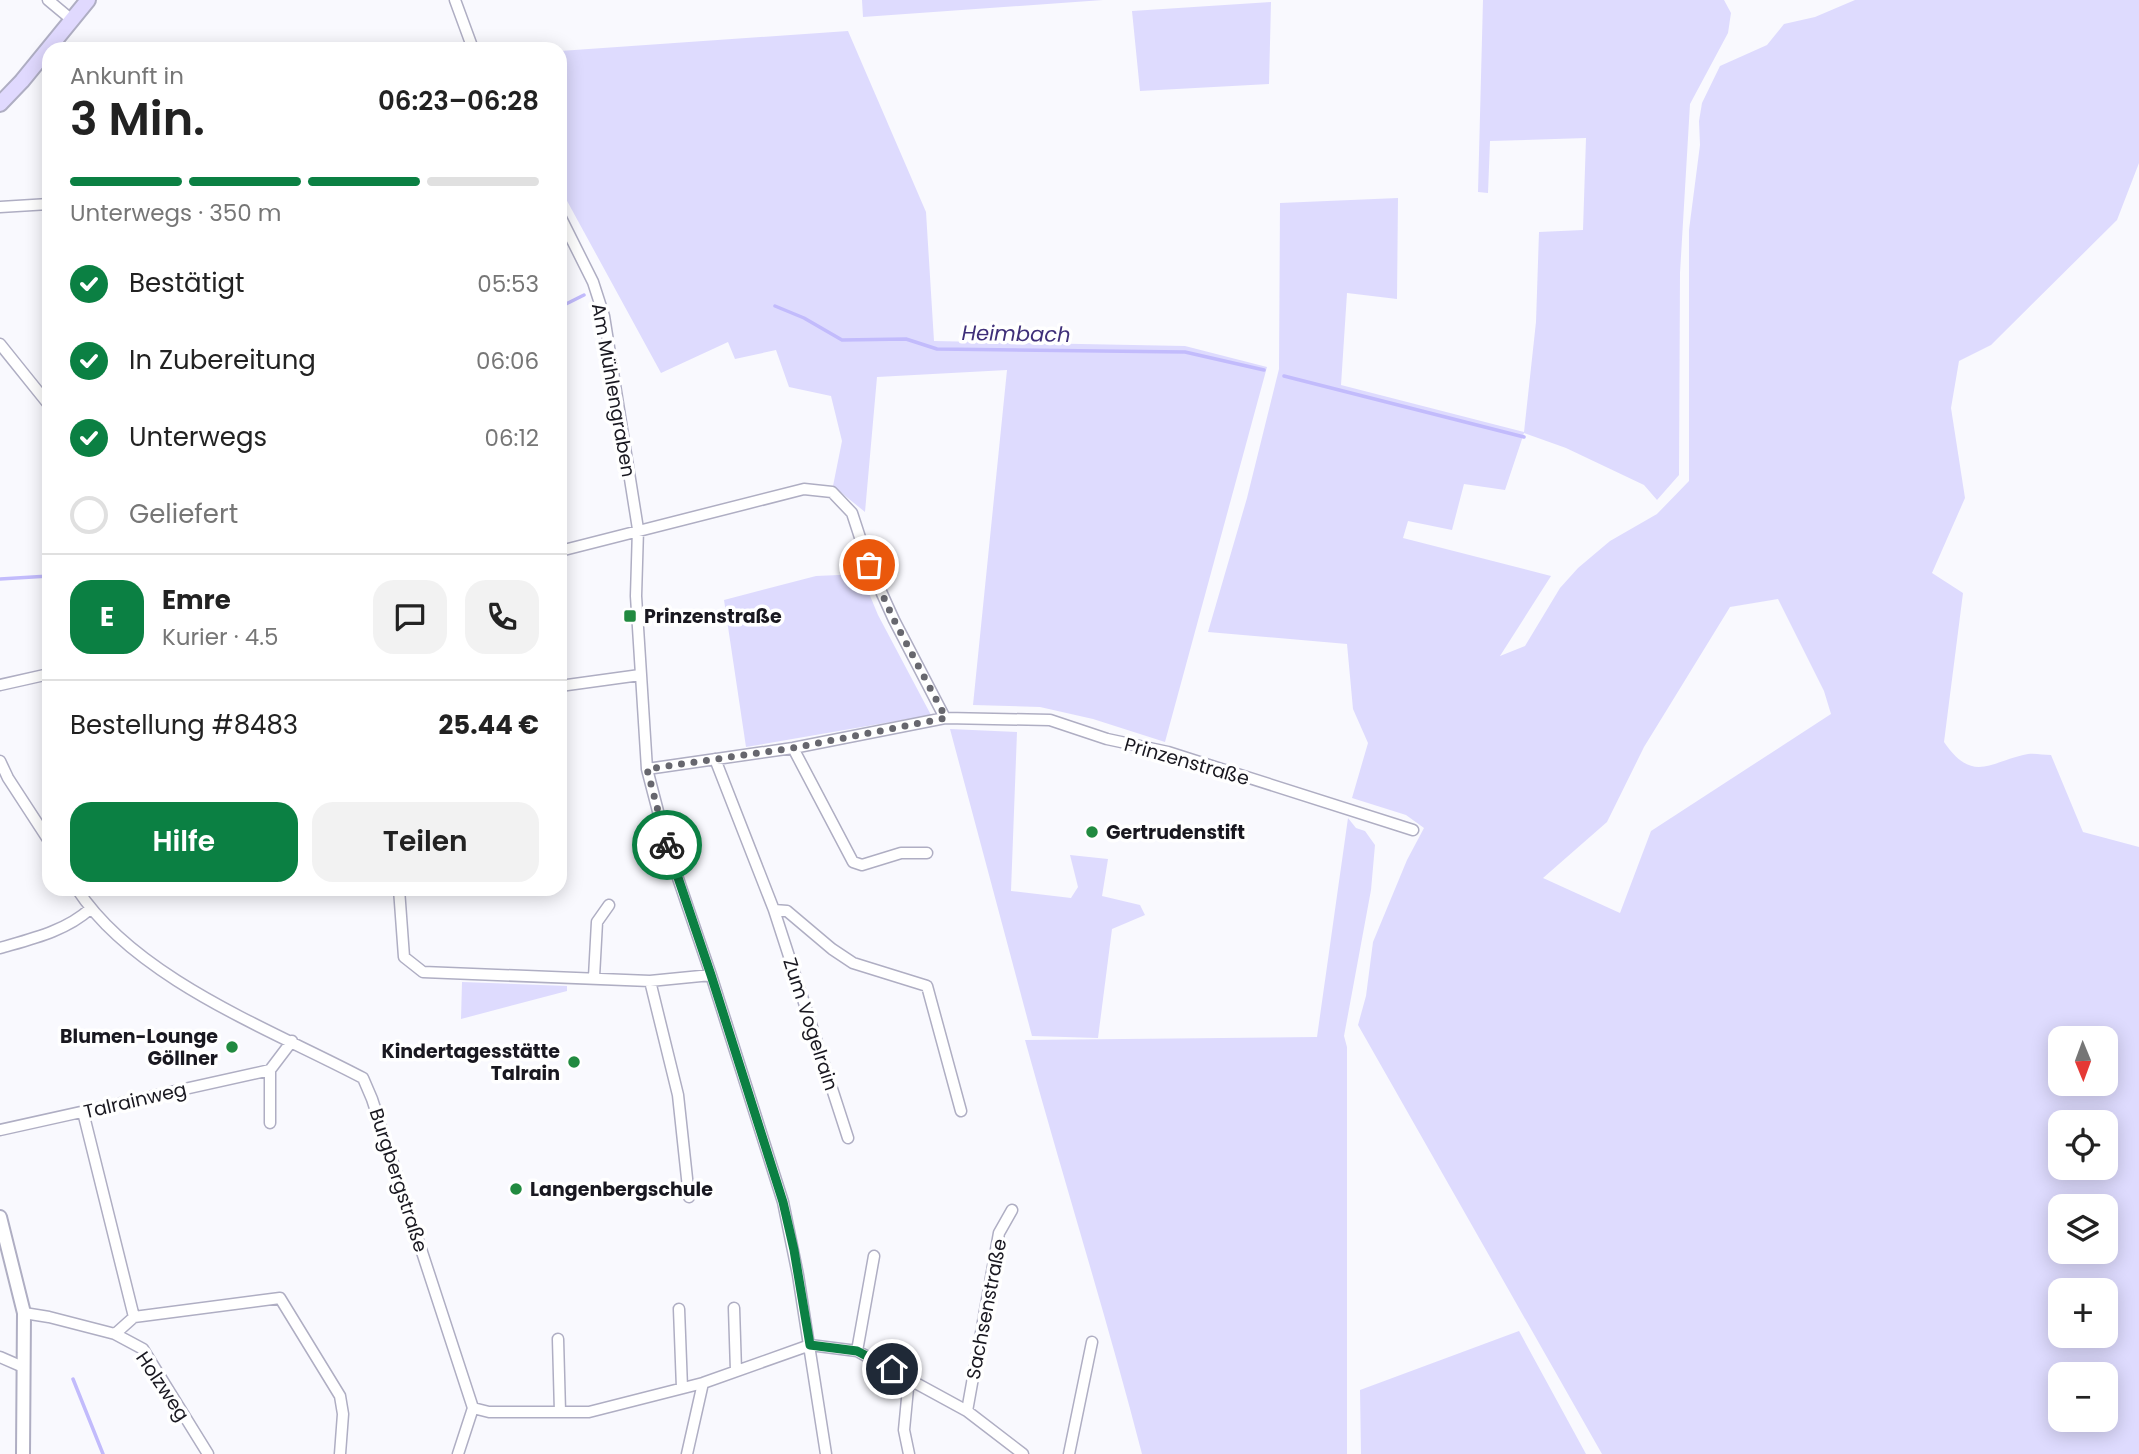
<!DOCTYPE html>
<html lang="de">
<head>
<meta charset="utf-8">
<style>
  :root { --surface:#fff; --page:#f2f2f2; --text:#222; --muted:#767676; --line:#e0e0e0; --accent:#0b8043 }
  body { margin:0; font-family:Poppins,sans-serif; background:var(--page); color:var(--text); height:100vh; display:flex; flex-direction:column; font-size:26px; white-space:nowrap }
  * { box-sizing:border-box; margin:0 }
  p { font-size:23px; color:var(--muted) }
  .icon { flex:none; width:38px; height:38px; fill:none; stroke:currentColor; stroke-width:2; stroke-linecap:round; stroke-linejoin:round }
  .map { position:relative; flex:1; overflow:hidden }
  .side { position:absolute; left:42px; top:42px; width:525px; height:854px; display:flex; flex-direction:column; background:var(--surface); border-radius:21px; box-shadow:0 4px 18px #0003 }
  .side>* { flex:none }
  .needle { width:46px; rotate:179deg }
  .controls { position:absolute; left:2048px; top:1026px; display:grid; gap:14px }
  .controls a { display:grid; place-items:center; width:70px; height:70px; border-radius:14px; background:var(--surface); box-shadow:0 4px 18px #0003; font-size:35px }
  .pin { position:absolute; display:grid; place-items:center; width:60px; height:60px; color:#fff; margin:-30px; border:4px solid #fff; border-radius:50%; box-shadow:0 2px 7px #0007 }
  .courier { position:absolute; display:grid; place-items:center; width:70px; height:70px; margin:-35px; border:5px solid #0b8043; border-radius:50%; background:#fff; color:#222; box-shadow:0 2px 9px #0007 }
  .head em { font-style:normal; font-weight:600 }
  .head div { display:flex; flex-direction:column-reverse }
  .head { display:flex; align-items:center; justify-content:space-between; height:119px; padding:0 28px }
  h1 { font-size:46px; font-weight:600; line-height:52px }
  .bar { display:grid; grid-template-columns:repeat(4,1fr); gap:10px 7px; align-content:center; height:84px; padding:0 28px }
  .bar i { height:9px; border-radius:5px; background:var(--line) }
  .bar .active { background:var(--accent) }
  .bar p { grid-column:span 4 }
  .line { display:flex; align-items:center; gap:18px; padding:0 28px; border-top:2px solid var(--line) }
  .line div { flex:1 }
  .round { display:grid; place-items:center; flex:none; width:74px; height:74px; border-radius:21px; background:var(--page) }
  ol { padding:0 28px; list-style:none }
  li { display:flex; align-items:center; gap:21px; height:77px }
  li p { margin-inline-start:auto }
  li .icon { padding:7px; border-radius:50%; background:var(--accent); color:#fff; stroke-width:4 }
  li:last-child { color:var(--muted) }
  li i { width:38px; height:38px; border:4px solid var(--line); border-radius:50% }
  .cta { display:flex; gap:14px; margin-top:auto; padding:14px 28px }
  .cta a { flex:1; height:80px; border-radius:21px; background:var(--accent); color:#fff; font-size:28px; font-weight:600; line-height:80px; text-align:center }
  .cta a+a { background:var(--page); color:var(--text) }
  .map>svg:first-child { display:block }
  .green { fill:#dedbfe; fill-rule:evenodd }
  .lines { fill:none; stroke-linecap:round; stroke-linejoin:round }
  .stream { stroke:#c2bbfc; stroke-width:3.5 }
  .minor-casing { stroke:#afaec3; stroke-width:13 }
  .tertiary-casing { stroke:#afaec3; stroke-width:16 }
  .secondary-casing { stroke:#afaec3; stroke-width:18 }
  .minor { stroke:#fff; stroke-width:10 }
  .tertiary { stroke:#fff; stroke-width:12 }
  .secondary { stroke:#e0d9fe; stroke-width:14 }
  .done { stroke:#67676e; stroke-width:7; stroke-dasharray:0 12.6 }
  .route { stroke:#0b8043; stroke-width:9 }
  .poi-dot { fill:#218a40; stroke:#fff; stroke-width:2.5 }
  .labels { text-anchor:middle; stroke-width:7; stroke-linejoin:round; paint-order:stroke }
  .street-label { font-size:19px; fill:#191820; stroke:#fff }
  .poi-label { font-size:19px; font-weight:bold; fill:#191820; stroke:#fff; text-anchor:start }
  .water-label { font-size:21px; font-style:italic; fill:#3f2f79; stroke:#fff }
</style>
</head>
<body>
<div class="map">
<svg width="2139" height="1454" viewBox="0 0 2139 1454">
  <rect width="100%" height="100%" fill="#f9f9fe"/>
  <!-- green -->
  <path class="green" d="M 862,0 L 1103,0 L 863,17 Z
    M 1483,0 L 1724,0 L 1731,13 L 1728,33 L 1690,104 L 1680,273 L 1679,475 L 1657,500 L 1644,485 L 1566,448 L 1524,433 L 1505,490 L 1464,484 L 1452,530 L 1408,521 L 1403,538 L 1551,576 L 1500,656 L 1525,646 L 1560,588 L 1578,568 L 1610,541 L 1657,514 L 1689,481 L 1689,230 L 1700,145 L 1699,121 L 1702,103 L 1720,66 L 1767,45 L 1784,24 L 1815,17 L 1855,0 L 2139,0 L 2139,163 L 2117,220 L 1991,345 L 1959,361 L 1951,408 L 1965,498 L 1932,573 L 1963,593 L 1944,742 C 1974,785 1990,761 2028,754 C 2035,753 2044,755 2051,755 L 2083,832 L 2139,847 L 2139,1454 L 1602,1454 L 1358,1025 L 1366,996 L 1373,942 L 1407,860 L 1424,828 L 1406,815 L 1352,798 L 1368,743 L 1353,709 L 1347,644 L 1208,632 L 1247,498 L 1279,369 L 1280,203 L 1398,198 L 1397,299 L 1347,293 L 1341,385 L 1524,432 L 1536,322 L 1539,232 L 1583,230 L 1586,138 L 1490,141 L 1488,193 L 1478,192 ZM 1778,599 L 1824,691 L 1831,714 L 1651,831 L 1620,913 L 1543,878 L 1607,822 L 1644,747 L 1730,607 ZM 2060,1038 L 2105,1038 L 2105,1083 L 2060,1083 ZM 2060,1122 L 2105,1122 L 2105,1167 L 2060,1167 ZM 2060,1206 L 2105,1206 L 2105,1251 L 2060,1251 ZM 2060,1290 L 2105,1290 L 2105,1335 L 2060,1335 ZM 2060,1374 L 2105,1374 L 2105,1419 L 2060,1419 Z
    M 1271,2 L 1269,84 L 1140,91 L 1132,11 Z
    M 848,31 L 926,212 L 934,341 L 1185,346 L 1267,367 L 1165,742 L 1093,719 L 1040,707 L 973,705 L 1007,370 L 877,377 L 865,512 L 833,486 L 842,441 L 831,396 L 789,387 L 776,350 L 735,359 L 728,342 L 661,373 L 560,188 L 560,51 Z
    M 861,574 L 878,615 L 931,715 L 746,747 L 724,600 L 816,576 Z
    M 950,729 L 1017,732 L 1011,891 L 1071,898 L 1078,887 L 1070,855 L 1108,859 L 1102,896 L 1140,905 L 1145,915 L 1112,929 L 1098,1038 L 1032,1036 Z
    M 1348,818 L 1356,828 L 1365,831 L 1375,845 L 1371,890 L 1344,1036 L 1347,1047 L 1347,1454 L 1142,1454 C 1106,1315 1063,1178 1025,1040 L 1317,1037 Z
    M 462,982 L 567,986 L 567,991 L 461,1019 Z
    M 1519,1331 L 1586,1454 L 1361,1454 L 1360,1390 Z"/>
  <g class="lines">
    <!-- stream -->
    <path class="stream" d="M 775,306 L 804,318 L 842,340 L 906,339 L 937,349 L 1185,352 L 1264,370
      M 560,307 L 584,295
      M 1284,376 L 1524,437
      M 0,579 L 49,576
      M 73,1379 L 103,1454"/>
    <defs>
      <path id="minor" d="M 48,0 L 72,20
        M 455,0 L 473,49
        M 0,207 L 49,204
        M 560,216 L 593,282 L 604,316 L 638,529 L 636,596 L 647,769 L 667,846 L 711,975 L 783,1202 L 798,1275 L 826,1454
        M 0,344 L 49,405
        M 560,551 L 804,489 L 832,492 L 852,513 L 869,565 L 894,620 L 945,718 L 1050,720 L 1107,739 L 1168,752 L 1413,830
        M 0,685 L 49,674
        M 560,686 L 640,675
        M 793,748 L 853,862 L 862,865 L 901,853 L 927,853
        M 715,759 L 774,910 L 848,1138
        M 0,761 L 8,778 L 49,841
        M 647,769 L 793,748 L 945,718
        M 77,889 C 136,979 270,1029 363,1078 L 372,1099 L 473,1408 L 458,1454
        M 399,889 L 404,957 L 423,972 L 650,981 L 711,975
        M 774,910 L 787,911 L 832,949 L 853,963 L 927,986 L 961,1111
        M 0,948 C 31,939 66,931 90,909
        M 594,977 L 597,922 L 609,905
        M 650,981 L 678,1095 L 689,1197
        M 270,1070 L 270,1123
        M 83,1112 L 134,1317 L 280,1298 L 340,1396 L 343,1414 L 340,1454
        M 0,1130 L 270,1070 L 292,1041
        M 734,1308 L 736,1371
        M 679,1309 L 682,1388
        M 24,1313 L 49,1317 L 115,1334 L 143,1349 L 208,1454
        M 115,1334 L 134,1317
        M 558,1339 L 560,1412
        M 857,1351 L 874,1256
        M 0,1357 L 23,1367
        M 473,1408 L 489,1412 L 589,1412 L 703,1383 L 810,1345 L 857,1351 L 967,1411 L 1023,1454
        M 967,1411 L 999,1233 L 1012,1210
        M 687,1454 L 703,1383
        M 909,1454 L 904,1430 L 909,1378
        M 1069,1454 L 1092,1342"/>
      <path id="tertiary" d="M 0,1217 L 24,1313 L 23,1454"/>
      <path id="secondary" d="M 0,104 L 22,81 L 88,0"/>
    </defs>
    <!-- minor casing -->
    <use href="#minor" class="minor-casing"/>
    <!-- tertiary casing -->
    <use href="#tertiary" class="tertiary-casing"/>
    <!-- secondary casing -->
    <use href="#secondary" class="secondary-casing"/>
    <!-- minor -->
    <use href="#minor" class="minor"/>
    <!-- tertiary -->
    <use href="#tertiary" class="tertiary"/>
    <!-- secondary -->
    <use href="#secondary" class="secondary"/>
  </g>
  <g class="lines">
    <!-- done -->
    <path class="done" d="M 667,845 L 647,769 L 793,748 L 946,718 L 894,620 L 869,565"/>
    <!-- route -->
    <path class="route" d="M 667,845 L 711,975 L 783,1202 L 794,1250 L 810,1345 L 857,1351 L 892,1369"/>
  </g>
  <!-- markers -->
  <g class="poi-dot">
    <rect x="623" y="609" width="14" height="14" rx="3.5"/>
    <circle cx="1092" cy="832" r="7"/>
    <circle cx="232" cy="1047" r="7"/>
    <circle cx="574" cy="1062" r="7"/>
    <circle cx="516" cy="1189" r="7"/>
  </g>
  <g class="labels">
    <!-- street labels -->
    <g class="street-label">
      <text transform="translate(614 390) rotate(80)" y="7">Am Mühlengraben</text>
      <text transform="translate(1187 761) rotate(16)" y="7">Prinzenstraße</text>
      <text transform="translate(811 1024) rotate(72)" y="7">Zum Vogelrain</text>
      <text transform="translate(135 1100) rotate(-13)" y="7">Talrainweg</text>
      <text transform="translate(399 1180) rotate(72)" y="7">Burgbergstraße</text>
      <text transform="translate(986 1309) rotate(-79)" y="7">Sachsenstraße</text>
      <text transform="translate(163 1386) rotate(56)" y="7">Holzweg</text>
    </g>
    <!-- poi labels -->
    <g class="poi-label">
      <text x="644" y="623">Prinzenstraße</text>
      <text x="1106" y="839">Gertrudenstift</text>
      <text x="218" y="1043" text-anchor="end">Blumen-Lounge<tspan x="218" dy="22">Göllner</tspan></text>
      <text x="560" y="1058" text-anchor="end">Kindertagesstätte<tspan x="560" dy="22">Talrain</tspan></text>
      <text x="530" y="1196">Langenbergschule</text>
    </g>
    <!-- water labels -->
    <g class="water-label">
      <text transform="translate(1016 334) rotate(1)" y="7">Heimbach</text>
    </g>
  </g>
</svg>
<div class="controls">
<a><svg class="needle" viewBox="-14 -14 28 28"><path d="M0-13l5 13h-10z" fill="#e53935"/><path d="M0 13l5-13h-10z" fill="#767676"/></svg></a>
<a><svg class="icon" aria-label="locate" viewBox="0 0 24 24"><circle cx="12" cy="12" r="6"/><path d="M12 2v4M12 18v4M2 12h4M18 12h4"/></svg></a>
<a><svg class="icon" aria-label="layers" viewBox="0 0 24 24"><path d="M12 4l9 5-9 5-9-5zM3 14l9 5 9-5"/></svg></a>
<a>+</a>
<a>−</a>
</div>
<div class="pin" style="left:869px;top:565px;background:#ea580c"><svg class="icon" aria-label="bag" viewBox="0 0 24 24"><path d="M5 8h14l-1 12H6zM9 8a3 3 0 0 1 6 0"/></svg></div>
<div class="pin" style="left:892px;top:1369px;background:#1f2937"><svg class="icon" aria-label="home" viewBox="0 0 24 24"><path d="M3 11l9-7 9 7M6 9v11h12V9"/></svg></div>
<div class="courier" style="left:667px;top:845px"><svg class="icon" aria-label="bike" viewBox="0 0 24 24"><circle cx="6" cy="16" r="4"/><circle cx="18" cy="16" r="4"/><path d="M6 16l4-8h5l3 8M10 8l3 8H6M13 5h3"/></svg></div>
<section class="side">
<div class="head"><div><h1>3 Min.</h1><p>Ankunft in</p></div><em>06:23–06:28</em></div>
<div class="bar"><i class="active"></i><i class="active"></i><i class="active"></i><i></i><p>Unterwegs · 350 m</p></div>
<ol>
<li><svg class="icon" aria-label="check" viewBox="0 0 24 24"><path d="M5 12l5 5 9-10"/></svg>Bestätigt<p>05:53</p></li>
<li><svg class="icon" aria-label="check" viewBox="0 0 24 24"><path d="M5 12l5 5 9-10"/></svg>In Zubereitung<p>06:06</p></li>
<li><svg class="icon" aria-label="check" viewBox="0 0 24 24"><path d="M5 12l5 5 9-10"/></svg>Unterwegs<p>06:12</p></li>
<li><i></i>Geliefert</li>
</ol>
<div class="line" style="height:126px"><b class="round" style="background:var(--accent);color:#fff">E</b><div><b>Emre</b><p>Kurier · 4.5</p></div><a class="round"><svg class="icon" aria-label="chat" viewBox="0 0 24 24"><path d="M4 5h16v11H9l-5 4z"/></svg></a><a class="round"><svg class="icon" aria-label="phone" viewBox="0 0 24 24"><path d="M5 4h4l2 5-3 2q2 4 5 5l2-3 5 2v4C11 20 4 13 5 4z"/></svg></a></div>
<div class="line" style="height:91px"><div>Bestellung #8483</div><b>25.44 €</b></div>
<div class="cta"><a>Hilfe</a><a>Teilen</a></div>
</section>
</div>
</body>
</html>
